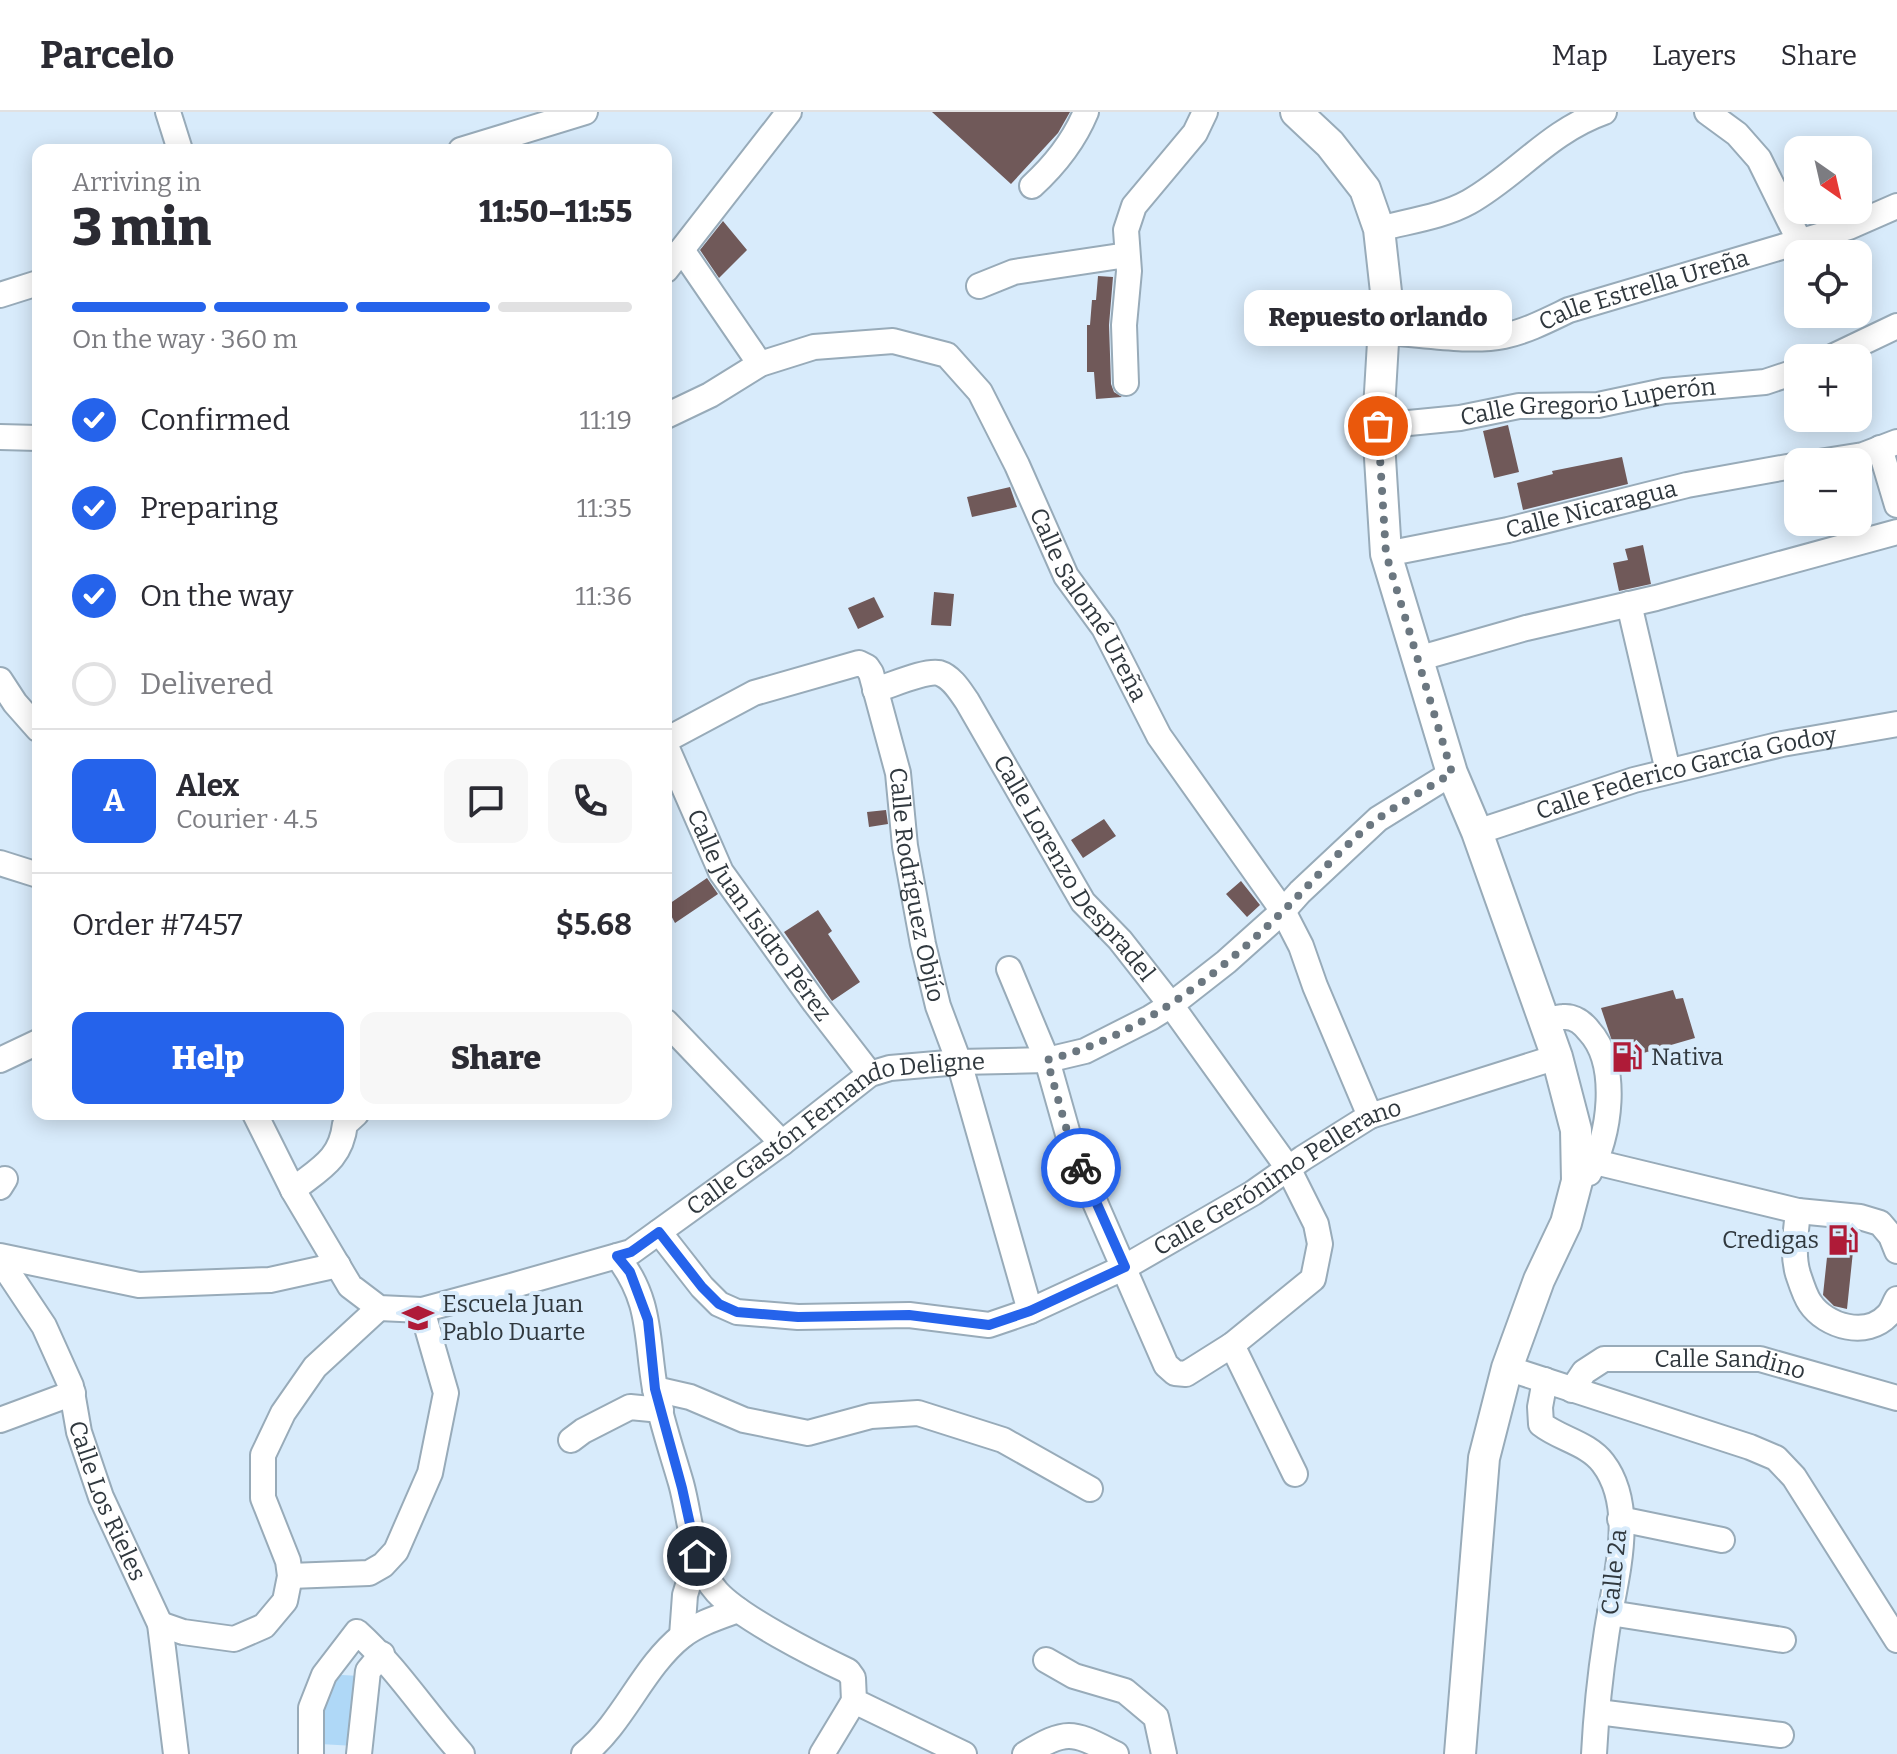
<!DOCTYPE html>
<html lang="en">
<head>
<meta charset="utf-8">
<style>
  :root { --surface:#fff; --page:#f7f7f7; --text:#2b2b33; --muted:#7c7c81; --line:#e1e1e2; --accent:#2563eb }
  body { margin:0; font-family:Bitter,serif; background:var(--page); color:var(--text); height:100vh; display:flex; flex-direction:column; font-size:30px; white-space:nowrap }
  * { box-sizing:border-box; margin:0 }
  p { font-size:26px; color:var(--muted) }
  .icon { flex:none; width:44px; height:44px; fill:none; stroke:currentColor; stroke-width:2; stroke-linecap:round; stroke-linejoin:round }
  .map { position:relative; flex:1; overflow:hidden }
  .side { position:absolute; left:32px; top:32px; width:640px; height:976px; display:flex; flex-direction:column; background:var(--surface); border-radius:16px; box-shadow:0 4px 20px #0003 }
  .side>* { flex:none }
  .needle { width:52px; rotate:146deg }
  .buttons { position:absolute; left:1784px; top:24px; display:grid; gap:16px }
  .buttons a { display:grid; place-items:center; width:88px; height:88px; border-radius:16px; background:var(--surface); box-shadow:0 4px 20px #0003; font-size:40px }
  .pin { position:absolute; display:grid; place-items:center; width:68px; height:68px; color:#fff; margin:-34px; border:4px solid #fff; border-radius:50%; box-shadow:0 2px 8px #0007 }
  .courier { position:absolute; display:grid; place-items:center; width:80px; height:80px; margin:-40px; border:6px solid #2563eb; border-radius:50%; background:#fff; color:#222; box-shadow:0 2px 10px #0007 }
  .bubble { position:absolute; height:56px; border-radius:16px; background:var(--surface); box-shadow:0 4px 20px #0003; font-size:26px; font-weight:800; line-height:56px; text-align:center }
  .summary em { font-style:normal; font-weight:800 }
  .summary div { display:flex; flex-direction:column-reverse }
  .summary { display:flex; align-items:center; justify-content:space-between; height:136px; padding:0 40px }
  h1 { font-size:52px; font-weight:800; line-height:60px }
  .bar { display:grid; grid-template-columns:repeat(4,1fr); gap:12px 8px; align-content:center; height:96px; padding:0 40px }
  .bar i { height:10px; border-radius:6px; background:var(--line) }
  .bar .active { background:var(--accent) }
  .bar p { grid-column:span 4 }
  .line { display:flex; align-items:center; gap:20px; padding:0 40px; border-top:2px solid var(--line) }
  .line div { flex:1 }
  .round { display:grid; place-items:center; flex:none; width:84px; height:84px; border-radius:16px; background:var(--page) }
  ol { padding:0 40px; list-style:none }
  li { display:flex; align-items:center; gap:24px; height:88px }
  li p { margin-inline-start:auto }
  li .icon { padding:8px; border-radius:50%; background:var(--accent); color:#fff; stroke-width:4 }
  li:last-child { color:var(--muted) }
  li i { width:44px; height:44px; border:4px solid var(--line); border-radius:50% }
  .primary-button { display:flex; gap:16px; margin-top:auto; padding:16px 40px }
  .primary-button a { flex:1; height:92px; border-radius:16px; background:var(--accent); color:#fff; font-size:32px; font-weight:800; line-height:92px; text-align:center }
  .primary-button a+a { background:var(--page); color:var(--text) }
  header { display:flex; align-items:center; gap:48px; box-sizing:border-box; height:112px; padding:0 40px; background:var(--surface); border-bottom:2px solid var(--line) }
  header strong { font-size:38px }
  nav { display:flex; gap:44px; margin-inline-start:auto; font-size:28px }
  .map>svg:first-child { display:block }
  .green { fill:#afd8f7 }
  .building { fill:#705959 }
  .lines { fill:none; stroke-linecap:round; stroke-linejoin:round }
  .minor-casing { stroke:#98abb9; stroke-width:28 }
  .major-casing { stroke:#98abb9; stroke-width:34 }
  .minor { stroke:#fff; stroke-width:24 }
  .major { stroke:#fff; stroke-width:30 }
  .done { stroke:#6b7780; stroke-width:8; stroke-dasharray:0 14.4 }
  .route { stroke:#2563eb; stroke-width:10 }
  .labels { text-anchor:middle; stroke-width:8; stroke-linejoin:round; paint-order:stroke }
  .street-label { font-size:24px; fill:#30383e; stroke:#d8ebfb }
  .poi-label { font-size:24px; fill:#30383e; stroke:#d8ebfb; text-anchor:start }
</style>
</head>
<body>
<header>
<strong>Parcelo</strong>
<nav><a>Map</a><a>Layers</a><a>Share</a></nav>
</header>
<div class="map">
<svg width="1897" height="1642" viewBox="0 0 1897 1642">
  <rect width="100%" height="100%" fill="#d8ebfb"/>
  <!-- green -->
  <path class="green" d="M 325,1562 L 360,1564 L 355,1634 L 320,1632 Z"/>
  <!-- building -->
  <path class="building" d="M 932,0 L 1070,0 L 1058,21 L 1011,72 Z
    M 723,109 L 747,138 L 719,166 L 700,138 Z
    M 1098,164 L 1113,165 L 1109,213 L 1111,272 L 1114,280 L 1122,285 L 1096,287 L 1094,260 L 1087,260 L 1087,213 L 1090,213 L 1092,188 L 1096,188 Z
    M 1508,313 L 1519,360 L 1494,366 L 1483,319 Z
    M 1622,345 L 1628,372 L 1523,398 L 1517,371 L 1553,362 L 1552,359 Z
    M 1010,375 L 1017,395 L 972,405 L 967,385 Z
    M 1643,433 L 1651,472 L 1619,479 L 1613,451 L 1628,448 L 1625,437 Z
    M 934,480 L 954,482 L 951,514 L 931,513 Z
    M 874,485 L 884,505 L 858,517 L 848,496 Z
    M 886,698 L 888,712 L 869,715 L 867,700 Z
    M 1104,707 L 1116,724 L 1083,746 L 1071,728 Z
    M 707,766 L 718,782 L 675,811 L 666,794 Z
    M 1241,769 L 1260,793 L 1247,805 L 1226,782 Z
    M 818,798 L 832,819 L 828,822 L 860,870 L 832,889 L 784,820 Z
    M 1673,878 L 1676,887 L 1683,886 L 1695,926 L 1640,942 L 1644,953 L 1622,959 L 1601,896 Z
    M 1830,1117 L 1855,1120 L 1847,1197 L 1834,1194 L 1823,1183 Z"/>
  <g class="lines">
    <defs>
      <g id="minor">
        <path d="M 168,0 L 180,38"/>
        <path d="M 1707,0 L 1737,22 L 1759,47 L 1799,128"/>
        <path d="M 461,38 L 585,0"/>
        <path d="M 1032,74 C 1055,53 1074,29 1086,0"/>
        <path d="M 1379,117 C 1408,109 1442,105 1469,90 C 1517,63 1548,20 1604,0"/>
        <path d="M 682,138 L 760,252"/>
        <path d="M 666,158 L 789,0"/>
        <path d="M 979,174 L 1014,160 L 1127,143"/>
        <path d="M 0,183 L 38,171"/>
        <path id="s1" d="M 1384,220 C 1421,222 1469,231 1504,224 C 1527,219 1548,208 1569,198 L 1849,115 L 1897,94"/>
        <path d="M 1830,246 L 1897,214"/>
        <path d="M 1126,271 L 1124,213 L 1129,159 L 1126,118 L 1134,94 L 1195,21 L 1205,0"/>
        <path id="s2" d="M 666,304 L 710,283 L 760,252 L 814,235 L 893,229 L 947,243 L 980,280 L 1017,353 L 1066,464 L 1104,516 L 1159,624 L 1283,799 L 1301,834 L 1315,874 L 1370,1004"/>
        <path id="s3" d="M 1378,314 L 1460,306 L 1519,294 L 1598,293 L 1664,279 L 1765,270 L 1798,259"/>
        <path d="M 0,325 L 38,326"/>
        <path d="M 1880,336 L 1897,393"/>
        <path d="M 1819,350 L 1863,343 L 1897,330"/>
        <path id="s4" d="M 1386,442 L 1508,418 L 1687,373 L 1798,353"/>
        <path d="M 1629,492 L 1668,659"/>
        <path d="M 1417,547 L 1526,516 L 1656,486 L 1897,420"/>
        <path d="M 0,568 L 15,591 L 38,617"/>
        <path id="s5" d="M 875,578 C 890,574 925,558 939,561 C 952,565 960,579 967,589 L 1083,790 L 1120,828 L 1171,893 L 1288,1056 L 1316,1112 L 1320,1132 L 1313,1167 L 1232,1233 L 1186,1262 L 1175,1261 L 1166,1253 L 1073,1040 L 1047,948 L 1009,857"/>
        <path id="s6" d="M 666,628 L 754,581 L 859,551 L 867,555 L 871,561 L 898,661 L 905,734 L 923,832 L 938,894 L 959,950 L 1030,1199"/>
        <path id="s7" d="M 666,634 L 721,760 L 815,891 L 870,962"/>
        <path id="s8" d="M 1477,720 L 1634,668 L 1782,632 L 1897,612"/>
        <path d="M 0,751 L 38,763"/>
        <path d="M 1545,909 C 1551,908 1557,905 1563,905 C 1574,904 1583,911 1589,919 C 1620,952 1610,1026 1589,1061"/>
        <path d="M 666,910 L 782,1031"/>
        <path d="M 0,948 L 38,930"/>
        <path id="s9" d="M 255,1002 L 293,1078 L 350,1174 L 379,1196 L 422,1198 L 511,1174 L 631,1140 L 782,1031 L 870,962 L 890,956 L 959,950 L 1047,948 L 1085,939 L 1150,906 L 1171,893 L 1226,850 L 1283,799 L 1300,780 L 1378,707 L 1452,661"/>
        <path d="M 1595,1050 L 1798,1099 L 1860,1105 L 1880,1111 L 1891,1124 L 1897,1139"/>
        <path d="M 0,1075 L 5,1067"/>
        <path d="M 293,1078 C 319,1057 341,1048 345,1012 L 356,1002"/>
        <path d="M 1798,1099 C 1796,1120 1792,1142 1798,1162 C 1801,1171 1805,1184 1810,1191 C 1826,1215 1867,1226 1888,1203 C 1892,1199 1894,1192 1897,1187"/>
        <path id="s10" d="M 659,1120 L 702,1175 L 719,1192 L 737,1200 L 798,1205 L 909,1203 L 989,1213 L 1030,1199 L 1125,1155 L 1253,1081 L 1303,1046 L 1370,1004 L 1557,945"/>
        <path d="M 0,1144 L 139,1173 L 270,1168 L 338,1153"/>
        <path d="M 617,1144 C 652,1189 646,1225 655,1277 C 661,1308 672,1340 681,1371 C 691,1407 691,1451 717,1480 C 741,1506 814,1543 848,1559 L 853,1566 L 854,1589 L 964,1642"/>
        <path id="s11" d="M 0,1148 L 44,1214 L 71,1274 L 79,1320 L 101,1385 L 160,1512 L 176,1642"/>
        <path d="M 1232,1233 L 1295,1362"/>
        <path d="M 1507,1256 L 1750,1335 L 1776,1346 L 1794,1365 L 1897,1528"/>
        <path d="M 1545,1268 L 1540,1295 L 1541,1312 C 1560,1327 1588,1331 1603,1351 C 1639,1398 1613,1473 1606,1525 C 1600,1564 1596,1603 1594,1642"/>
        <path d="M 655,1277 L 690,1285 L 744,1308 L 808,1321 L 871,1304 L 918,1301 L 1003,1328 L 1090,1377"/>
        <path id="s12" d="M 1572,1278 L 1584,1260 L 1604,1247 L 1760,1247 L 1897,1286"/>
        <path d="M 0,1308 L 73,1281"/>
        <path d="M 571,1328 L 583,1319 L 630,1295 L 661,1298"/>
        <path d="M 1620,1407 L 1722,1428"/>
        <path d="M 290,1464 L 369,1461 L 383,1453 L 396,1439 L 430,1361 L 446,1281 L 422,1198"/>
        <path d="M 1610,1501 L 1783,1528"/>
        <path d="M 160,1512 L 183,1520 L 234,1527 L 264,1514 L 285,1489 L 290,1464 L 288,1449 L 263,1386 L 263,1343 L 283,1301 L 315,1255 L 379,1196"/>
        <path d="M 682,1524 L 685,1483 L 697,1444"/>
        <path d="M 1046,1548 L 1074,1564 L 1125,1579 L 1156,1605 L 1164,1642"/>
        <path d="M 1598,1600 L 1781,1623"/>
        <path d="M 311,1642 L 311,1596 L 324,1563 L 357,1520 C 397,1556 426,1602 462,1642"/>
        <path d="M 359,1642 L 368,1559 L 382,1542"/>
        <path d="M 584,1642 C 624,1610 642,1556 682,1524 C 699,1511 719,1505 738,1498"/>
        <path d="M 822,1642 L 854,1589"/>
        <path d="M 1025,1642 C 1069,1616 1072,1620 1116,1642"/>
      </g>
      <path id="major" d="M 1296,0 L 1330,32 L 1365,77 L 1379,117 L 1386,180 L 1378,314 L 1386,442 L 1452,661 L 1477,720 L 1557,945 L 1576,1018 L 1577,1069 L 1566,1111 L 1539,1168 L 1507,1256 L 1484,1346 L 1460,1642"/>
    </defs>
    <!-- minor casing -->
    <use href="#minor" class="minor-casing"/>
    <!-- major casing -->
    <use href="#major" class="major-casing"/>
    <!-- minor -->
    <use href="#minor" class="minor"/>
    <!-- major -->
    <use href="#major" class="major"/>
  </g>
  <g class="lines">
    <!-- done -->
    <path class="done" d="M 1081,1056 L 1073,1040 L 1047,948 C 1138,925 1216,865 1282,800 C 1314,769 1343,733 1379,706 C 1402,690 1428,676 1452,661 L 1386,442 L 1378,314"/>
    <!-- route -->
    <path class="route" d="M 697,1444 L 682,1376 L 655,1277 L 648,1208 L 630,1160 L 617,1144 L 631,1140 L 659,1120 L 702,1175 L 719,1192 L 737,1200 L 798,1205 L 909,1203 L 989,1213 L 1030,1199 L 1125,1155 L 1081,1056"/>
  </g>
  <!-- icons -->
  <defs>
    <symbol id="fuel-bare" viewBox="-9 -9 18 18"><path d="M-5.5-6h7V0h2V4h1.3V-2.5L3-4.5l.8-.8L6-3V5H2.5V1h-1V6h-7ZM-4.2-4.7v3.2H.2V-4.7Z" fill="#af1b38" stroke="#d8ebfb" stroke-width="2.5" paint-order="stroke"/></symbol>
    <symbol id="school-bare" viewBox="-9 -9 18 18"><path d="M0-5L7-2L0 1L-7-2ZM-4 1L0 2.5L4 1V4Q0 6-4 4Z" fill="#af1b38" stroke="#d8ebfb" stroke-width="2.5" paint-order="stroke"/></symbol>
  </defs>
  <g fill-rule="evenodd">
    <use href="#fuel-bare" x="1605" y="923" width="44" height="44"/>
    <use href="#fuel-bare" x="1821" y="1106" width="44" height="44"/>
    <use href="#school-bare" x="396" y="1184" width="44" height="44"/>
  </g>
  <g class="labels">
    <!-- street labels -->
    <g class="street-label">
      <text dy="8" stroke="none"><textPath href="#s1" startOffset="268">Calle Estrella Ureña</textPath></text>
      <text dy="8" stroke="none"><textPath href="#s3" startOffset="212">Calle Gregorio Luperón</textPath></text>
      <text dy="8" stroke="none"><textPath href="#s4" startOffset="210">Calle Nicaragua</textPath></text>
      <text dy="8" stroke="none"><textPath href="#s2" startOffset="588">Calle Salomé Ureña</textPath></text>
      <text dy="8" stroke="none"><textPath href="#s8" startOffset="218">Calle Federico García Godoy</textPath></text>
      <text dy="8" stroke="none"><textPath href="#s5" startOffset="306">Calle Lorenzo Despradel</textPath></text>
      <text dy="8" stroke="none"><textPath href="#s6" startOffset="442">Calle Rodríguez Objío</textPath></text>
      <text dy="8" stroke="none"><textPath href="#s7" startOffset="194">Calle Juan Isidro Pérez</textPath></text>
      <text dy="8" stroke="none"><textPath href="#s9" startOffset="736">Calle Gastón Fernando Deligne</textPath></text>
      <text dy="8" stroke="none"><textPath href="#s10" startOffset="692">Calle Gerónimo Pellerano</textPath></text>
      <text dy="8" stroke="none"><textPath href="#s12" startOffset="172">Calle Sandino</textPath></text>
      <text dy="8" stroke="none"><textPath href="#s11" startOffset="266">Calle Los Rieles</textPath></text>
      <text transform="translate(1614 1460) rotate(-84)" y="8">Calle 2a</text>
    </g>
    <!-- poi labels -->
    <g class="poi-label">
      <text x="1651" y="953">Nativa</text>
      <text x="1819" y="1136" text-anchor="end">Credigas</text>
      <text x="442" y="1200">Escuela Juan<tspan x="442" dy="28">Pablo Duarte</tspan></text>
    </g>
  </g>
</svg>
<div class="buttons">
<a><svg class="needle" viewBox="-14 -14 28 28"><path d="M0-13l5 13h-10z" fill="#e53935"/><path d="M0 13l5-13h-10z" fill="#7c7c81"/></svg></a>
<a><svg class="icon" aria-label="locate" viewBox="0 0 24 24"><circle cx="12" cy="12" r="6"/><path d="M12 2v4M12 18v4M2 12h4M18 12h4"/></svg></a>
<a>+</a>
<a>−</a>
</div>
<div class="pin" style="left:1378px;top:314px;background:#ea580c"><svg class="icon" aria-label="bag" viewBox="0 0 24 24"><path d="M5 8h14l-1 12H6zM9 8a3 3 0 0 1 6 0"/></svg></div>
<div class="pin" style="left:697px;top:1444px;background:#1f2937"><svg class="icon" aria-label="home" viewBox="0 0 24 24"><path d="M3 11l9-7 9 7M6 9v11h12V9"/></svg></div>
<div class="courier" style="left:1081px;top:1056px"><svg class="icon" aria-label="bike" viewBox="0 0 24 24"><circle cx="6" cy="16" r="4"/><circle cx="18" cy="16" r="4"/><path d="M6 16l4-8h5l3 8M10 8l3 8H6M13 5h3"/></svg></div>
<div class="bubble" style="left:1244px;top:178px;width:268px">Repuesto orlando</div>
<section class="side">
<div class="summary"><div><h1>3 min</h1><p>Arriving in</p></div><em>11:50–11:55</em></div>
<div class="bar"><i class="active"></i><i class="active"></i><i class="active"></i><i></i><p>On the way · 360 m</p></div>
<ol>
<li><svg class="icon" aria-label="check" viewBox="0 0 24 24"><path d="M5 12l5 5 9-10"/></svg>Confirmed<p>11:19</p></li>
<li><svg class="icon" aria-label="check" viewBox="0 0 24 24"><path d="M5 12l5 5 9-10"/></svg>Preparing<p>11:35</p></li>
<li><svg class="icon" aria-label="check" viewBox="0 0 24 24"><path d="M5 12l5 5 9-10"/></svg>On the way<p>11:36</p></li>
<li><i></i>Delivered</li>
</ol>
<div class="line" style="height:144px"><b class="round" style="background:var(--accent);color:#fff">A</b><div><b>Alex</b><p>Courier · 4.5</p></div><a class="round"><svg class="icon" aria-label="chat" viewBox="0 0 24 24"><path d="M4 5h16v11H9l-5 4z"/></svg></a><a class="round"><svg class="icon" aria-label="phone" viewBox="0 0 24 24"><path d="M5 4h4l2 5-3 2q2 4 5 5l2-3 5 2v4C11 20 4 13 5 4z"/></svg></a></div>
<div class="line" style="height:104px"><div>Order #7457</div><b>$5.68</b></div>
<div class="primary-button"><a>Help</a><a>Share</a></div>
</section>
</div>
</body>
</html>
